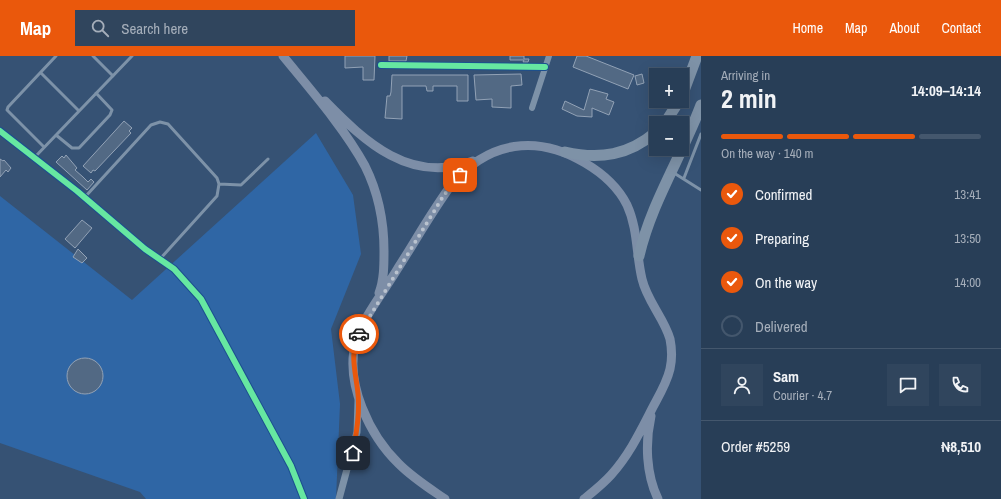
<!DOCTYPE html>
<html lang="en">
<head>
<meta charset="utf-8">
<style>
  :root { --surface:#283e57; --page:#30455d; --text:#f1f3f6; --muted:#a5aeba; --line:#44576d; --accent:#ea580c }
  body { margin:0; font-family:"Archivo Narrow",sans-serif; background:var(--page); color:var(--text); height:100vh; display:flex; flex-direction:column; font-size:15px; white-space:nowrap }
  * { box-sizing:border-box; margin:0 }
  p { font-size:13px; color:var(--muted) }
  .icon { flex:none; width:22px; height:22px; fill:none; stroke:currentColor; stroke-width:2; stroke-linecap:round; stroke-linejoin:round }
  .map { position:relative; flex:1; overflow:hidden }
  .panel { display:flex; flex-direction:column; background:var(--surface); width:300px }
  .panel>* { flex:none }
  .controls { position:absolute; left:649px; top:12px; display:grid; gap:8px }
  .controls a { display:grid; place-items:center; width:40px; height:40px; border-radius:0px; background:var(--surface); box-shadow:0 4px 16px #0002,0 0 0 1px var(--line); font-size:20px }
  .pin { position:absolute; display:grid; place-items:center; width:34px; height:34px; color:#fff; margin:-17px; border-radius:8px; box-shadow:0 2px 6px #0006 }
  .courier { position:absolute; display:grid; place-items:center; width:40px; height:40px; margin:-20px; border:3px solid #ea580c; border-radius:50%; background:#fff; color:#222; box-shadow:0 1px 5px #0007 }
  .overview em { font-style:normal; font-weight:700 }
  .overview div { display:flex; flex-direction:column-reverse }
  .overview { display:flex; align-items:center; justify-content:space-between; height:68px; padding:0 20px }
  h1 { font-size:26px; font-weight:700; line-height:30px }
  .bar { display:grid; grid-template-columns:repeat(4,1fr); gap:6px 4px; align-content:center; height:48px; padding:0 20px }
  .bar i { height:5px; border-radius:3px; background:var(--line) }
  .bar .on { background:var(--accent) }
  .bar p { grid-column:span 4 }
  .line { display:flex; align-items:center; gap:10px; padding:0 20px; border-top:1px solid var(--line) }
  .line div { flex:1 }
  .round { display:grid; place-items:center; flex:none; width:42px; height:42px; border-radius:0px; background:var(--page) }
  ol { padding:0 20px; list-style:none }
  li { display:flex; align-items:center; gap:12px; height:44px }
  li p { margin-inline-start:auto }
  li .icon { padding:4px; border-radius:50%; background:var(--accent); color:#fff; stroke-width:4 }
  li:last-child { color:var(--muted) }
  li i { width:22px; height:22px; border:2px solid var(--line); border-radius:50% }
  header { display:flex; align-items:center; gap:24px; box-sizing:border-box; height:56px; padding:0 20px; background:var(--accent); color:#fff }
  header strong { font-size:19px }
  nav { display:flex; gap:22px; margin-inline-start:auto; font-size:14px }
  .search { width:280px; height:36px; background:var(--page); display:flex; align-items:center; gap:10px; box-sizing:border-box; padding:0 14px; border-radius:0px; color:var(--muted); font-size:15px }
  main { display:flex; flex:1; min-height:0 }
  .map>svg:first-child { display:block }
  .grass { fill:#2f66a5 }
  .building { fill:#526984; stroke:#92a2b6 }
  .lines { fill:none; stroke-linecap:round; stroke-linejoin:round }
  .service { stroke:#7d92a8; stroke-width:3 }
  .minor { stroke:#7d92a8; stroke-width:6 }
  .tertiary { stroke:#7d92a8; stroke-width:7 }
  .primary { stroke:#7d8ea7; stroke-width:9 }
  .motorway { stroke:#7e92a7; stroke-width:11 }
  .cycleway-casing { stroke:#1b4f8f; stroke-width:8 }
  .cycleway { stroke:#66e7a1; stroke-width:6 }
  .done { stroke:#b9c2ce; stroke-width:4; stroke-dasharray:0 7.2 }
  .route { stroke:#ea580c; stroke-width:5 }
</style>
</head>
<body>
<header>
<strong>Map</strong>
<div class="search"><svg class="icon" aria-label="search" viewBox="0 0 24 24"><circle cx="10" cy="10" r="6"/><path d="M15 15l6 6"/></svg>Search here</div>
<nav><a>Home</a><a>Map</a><a>About</a><a>Contact</a></nav>
</header>
<main>
<div class="map">
<svg width="701" height="443" viewBox="0 0 701 443">
  <rect width="100%" height="100%" fill="#365274"/>
  <!-- grass -->
  <path class="grass" d="M 316,77 L 353,139 L 361,198 L 331,273 L 340,348 L 336,443 L 146,443 L 140,436 L 0,387 L 0,140 L 132,244 Z"/>
  <!-- building -->
  <path class="building" d="M 345,0 L 375,0 L 374,24 L 363,24 L 363,11 L 345,12 Z
    M 389,0 L 407,0 L 406,5 L 389,5 Z
    M 510,0 L 524,0 L 524,3 L 529,3 L 528,6 L 523,6 L 524,4 L 510,4 Z
    M 577,0 L 586,0 L 634,19 L 628,33 L 573,11 Z
    M 521,18 L 522,29 L 511,30 L 511,52 L 492,51 L 492,43 L 476,44 L 474,19 Z
    M 642,18 L 644,27 L 637,29 L 635,20 Z
    M 392,19 L 468,19 L 468,45 L 457,45 L 457,30 L 433,30 L 433,35 L 427,35 L 426,30 L 402,30 L 402,63 L 385,62 L 387,40 L 390,40 L 391,36 Z
    M 590,33 L 608,38 L 606,43 L 614,46 L 609,59 L 592,52 L 592,61 L 577,60 L 562,53 L 565,45 L 584,54 Z
    M 124,65 L 132,72 L 129,75 L 131,77 L 95,115 L 93,114 L 91,117 L 83,110 Z
    M 66,99 L 77,112 L 75,114 L 83,121 L 88,126 L 91,123 L 94,126 L 87,134 L 56,106 L 62,100 L 64,102 Z
    M 0,103 L 3,105 L 4,104 L 11,112 L 8,116 L 6,114 L 0,121 Z
    M 82,164 L 92,172 L 75,192 L 65,183 Z
    M 78,193 L 87,202 L 82,207 L 73,201 Z
    M67 320a18 18 0 1 1 36 0a18 18 0 1 1-36 0Z"/>
  <g class="lines">
    <!-- service -->
    <path class="service" d="M 93,0 L 113,20
      M 41,17 L 79,55
      M 56,79 L 72,92 L 79,92 L 110,59 L 112,54 L 96,37
      M 44,91 L 7,54 L 8,51 L 56,0
      M 34,102 L 132,0
      M 674,117 L 701,134
      M 684,122 L 701,78
      M 219,128 L 241,129 L 268,103
      M 85,141 L 151,69 L 160,66 L 168,68 L 217,122 L 219,128 L 217,140 L 160,203"/>
    <!-- minor -->
    <path class="minor" d="M 381,9 L 545,11
      M 532,52 L 549,0
      M 0,75 L 77,135 L 145,193 L 174,213 L 201,243 L 291,410 L 304,443"/>
    <!-- tertiary -->
    <path class="tertiary" d="M 339,443 L 357,376 L 358,345"/>
    <!-- primary -->
    <path class="primary" d="M 283,0 C 310,33 345,73 365,110 C 378,136 384,166 384,195 C 384,209 384,224 379,237
      M 325,45 C 365,86 411,129 473,105
      M 651,360 C 645,387 646,418 658,443
      M 445,443 C 429,432 413,422 399,408 C 370,380 344,327 356,285 C 363,261 385,234 398,212 C 416,184 432,155 452,128 C 489,85 537,78 585,107 C 602,117 618,131 627,149 C 638,173 636,198 642,223 C 647,245 664,262 670,283 C 672,293 672,304 670,313 C 667,326 660,338 654,349 C 641,374 630,398 611,419 C 603,428 594,435 584,443"/>
    <!-- motorway -->
    <path class="motorway" d="M 682,40 L 697,0
      M 665,67 L 679,45
      M 565,96 C 600,104 629,99 656,76
      M 639,200 C 651,147 682,100 701,49"/>
    <defs>
      <path id="cycleway" d="M 381,9 L 545,11
        M 0,75 L 77,135 L 145,193 L 174,213 L 201,243 L 291,410 L 304,443"/>
    </defs>
    <!-- cycleway casing -->
    <use href="#cycleway" class="cycleway-casing"/>
    <!-- cycleway -->
    <use href="#cycleway" class="cycleway"/>
  </g>
  <g class="lines">
    <!-- done -->
    <path class="done" d="M 359,278 L 444,139 L 460,119"/>
    <!-- route -->
    <path class="route" d="M 353,397 C 356,378 360,358 358,338 C 356,317 349,298 359,278"/>
  </g>
</svg>
<div class="controls">
<a>+</a>
<a>−</a>
</div>
<div class="pin" style="left:460px;top:119px;background:#ea580c"><svg class="icon" aria-label="bag" viewBox="0 0 24 24"><path d="M5 8h14l-1 12H6zM9 8a3 3 0 0 1 6 0"/></svg></div>
<div class="pin" style="left:353px;top:397px;background:#1f2937"><svg class="icon" aria-label="home" viewBox="0 0 24 24"><path d="M3 11l9-7 9 7M6 9v11h12V9"/></svg></div>
<div class="courier" style="left:359px;top:278px"><svg class="icon" aria-label="car" viewBox="0 0 24 24"><path d="M5 17H2v-5l4-1 3-4h7l3 4 3 1v5h-3M9 17h6M6 11h13"/><circle cx="7" cy="17" r="2"/><circle cx="17" cy="17" r="2"/></svg></div>
</div>
<section class="panel">
<div class="overview"><div><h1>2 min</h1><p>Arriving in</p></div><em>14:09–14:14</em></div>
<div class="bar"><i class="on"></i><i class="on"></i><i class="on"></i><i></i><p>On the way · 140 m</p></div>
<ol>
<li><svg class="icon" aria-label="check" viewBox="0 0 24 24"><path d="M5 12l5 5 9-10"/></svg>Confirmed<p>13:41</p></li>
<li><svg class="icon" aria-label="check" viewBox="0 0 24 24"><path d="M5 12l5 5 9-10"/></svg>Preparing<p>13:50</p></li>
<li><svg class="icon" aria-label="check" viewBox="0 0 24 24"><path d="M5 12l5 5 9-10"/></svg>On the way<p>14:00</p></li>
<li><i></i>Delivered</li>
</ol>
<div class="line" style="height:72px"><a class="round"><svg class="icon" aria-label="person" viewBox="0 0 24 24"><circle cx="12" cy="8" r="4"/><path d="M4 21q1-7 8-7t8 7"/></svg></a><div><b>Sam</b><p>Courier · 4.7</p></div><a class="round"><svg class="icon" aria-label="chat" viewBox="0 0 24 24"><path d="M4 5h16v11H9l-5 4z"/></svg></a><a class="round"><svg class="icon" aria-label="phone" viewBox="0 0 24 24"><path d="M5 4h4l2 5-3 2q2 4 5 5l2-3 5 2v4C11 20 4 13 5 4z"/></svg></a></div>
<div class="line" style="height:52px"><div>Order #5259</div><b>₦8,510</b></div>
</section>
</main>
</body>
</html>
